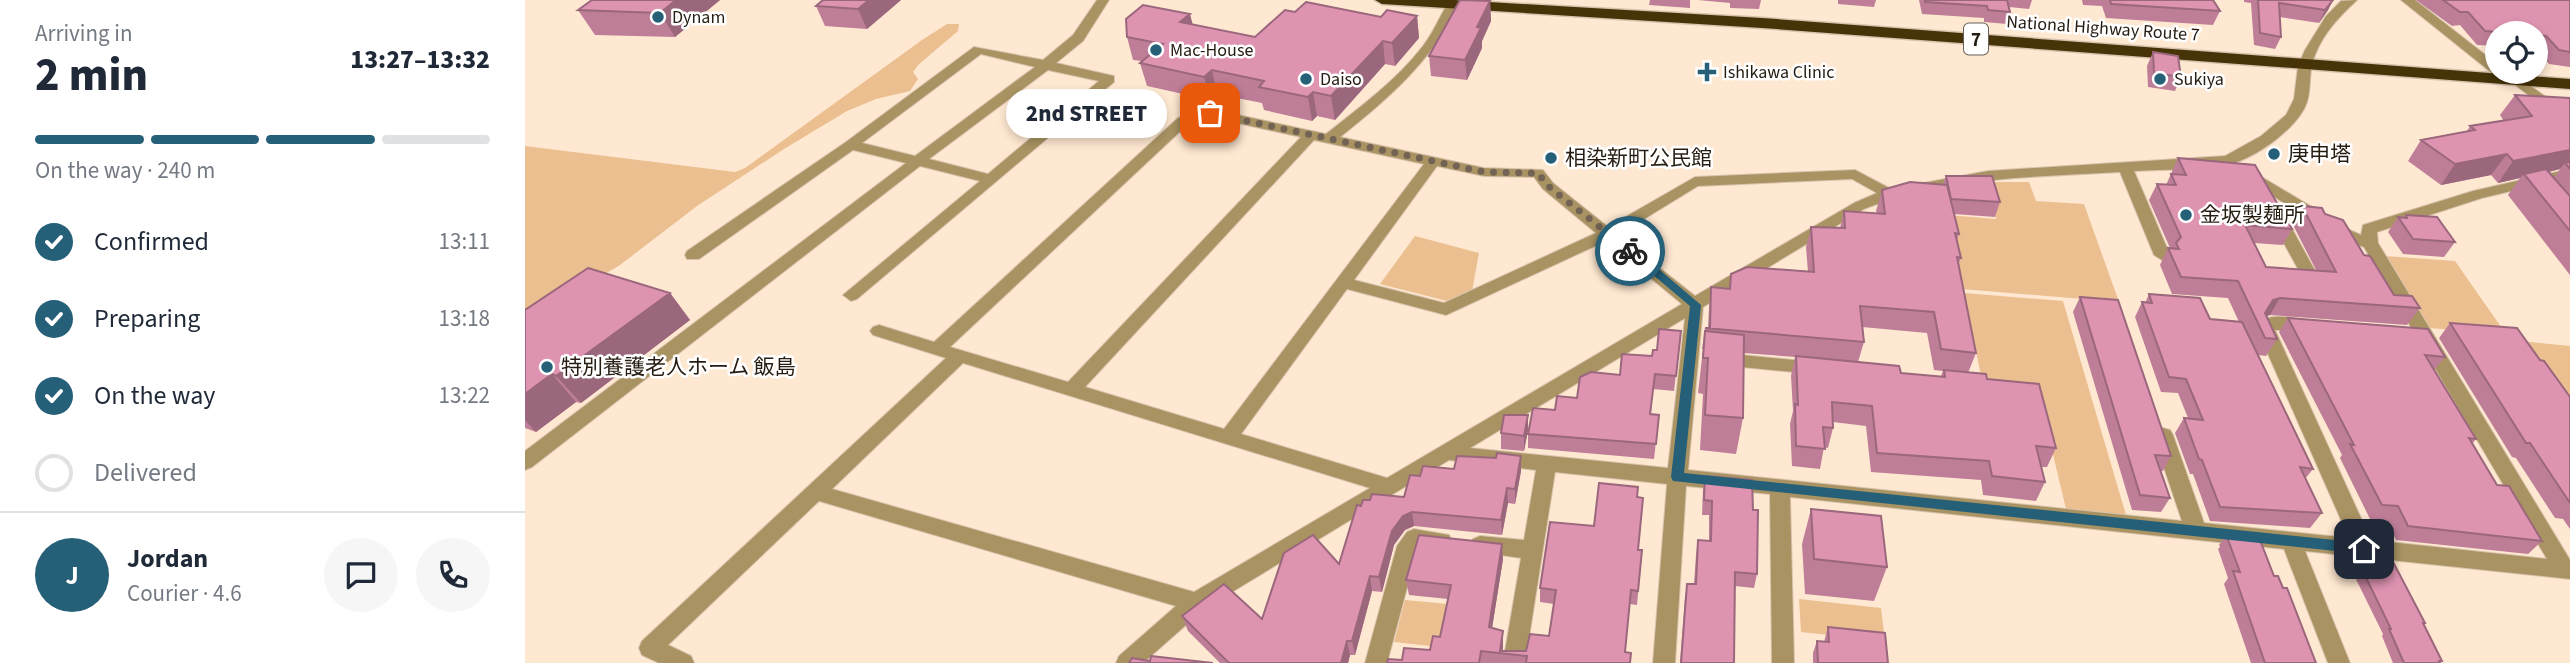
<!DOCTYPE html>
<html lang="en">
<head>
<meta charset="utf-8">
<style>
  :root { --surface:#fff; --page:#f6f6f7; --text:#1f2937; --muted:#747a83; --line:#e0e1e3; --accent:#255f78 }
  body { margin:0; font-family:"Source Sans 3","Noto Sans JP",sans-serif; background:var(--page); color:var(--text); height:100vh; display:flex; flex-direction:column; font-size:26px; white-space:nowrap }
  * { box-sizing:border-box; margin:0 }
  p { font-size:23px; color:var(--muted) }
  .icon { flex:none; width:38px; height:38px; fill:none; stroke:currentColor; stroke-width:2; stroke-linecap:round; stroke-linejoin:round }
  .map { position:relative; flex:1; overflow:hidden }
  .details { display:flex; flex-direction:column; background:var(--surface); width:525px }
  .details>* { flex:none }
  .controls { position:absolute; left:1960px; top:21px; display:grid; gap:14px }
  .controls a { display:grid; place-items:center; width:63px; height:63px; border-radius:50%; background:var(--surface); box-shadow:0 4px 10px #0003; font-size:35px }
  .pin { position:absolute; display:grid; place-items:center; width:60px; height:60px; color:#fff; margin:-30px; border-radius:14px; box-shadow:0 4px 10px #0006 }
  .courier { position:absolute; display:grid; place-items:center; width:70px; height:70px; margin:-35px; border:5px solid #255f78; border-radius:50%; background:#fff; color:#222; box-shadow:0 2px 9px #0007 }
  .bubble { position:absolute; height:49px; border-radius:24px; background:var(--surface); box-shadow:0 4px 10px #0003; font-size:23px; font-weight:800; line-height:49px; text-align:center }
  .head em { font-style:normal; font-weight:800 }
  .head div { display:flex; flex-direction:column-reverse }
  .head { display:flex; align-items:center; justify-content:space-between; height:119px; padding:0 35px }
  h1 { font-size:46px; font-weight:800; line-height:52px }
  .bar { display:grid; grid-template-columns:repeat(4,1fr); gap:10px 7px; align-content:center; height:84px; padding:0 35px }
  .bar i { height:9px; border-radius:5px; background:var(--line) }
  .bar .selected { background:var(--accent) }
  .bar p { grid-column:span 4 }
  .line { display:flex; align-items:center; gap:18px; padding:0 35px; border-top:2px solid var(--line) }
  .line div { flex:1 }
  .round { display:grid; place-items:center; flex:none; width:74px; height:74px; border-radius:37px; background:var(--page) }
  ol { padding:0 35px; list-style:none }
  li { display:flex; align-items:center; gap:21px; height:77px }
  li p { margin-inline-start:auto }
  li .icon { padding:7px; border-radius:50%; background:var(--accent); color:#fff; stroke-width:4 }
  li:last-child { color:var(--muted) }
  li i { width:38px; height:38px; border:4px solid var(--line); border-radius:50% }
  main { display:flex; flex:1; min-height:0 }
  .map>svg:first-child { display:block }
  .green { fill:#ebbf90 }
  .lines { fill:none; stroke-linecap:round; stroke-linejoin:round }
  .minor-casing { stroke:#d8c3ae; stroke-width:2 }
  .highway-casing { stroke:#d8c3ae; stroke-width:3 }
  .minor { fill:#a99362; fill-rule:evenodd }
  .highway { fill:#463408; fill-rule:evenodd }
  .wall { fill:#bf7e98; fill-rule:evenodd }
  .shaded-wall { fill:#9b677c }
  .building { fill:#de93b1; stroke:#9b677c; stroke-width:2 }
  .route { fill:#255f78 }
  .done { stroke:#726354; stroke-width:7; stroke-dasharray:0 12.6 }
  .poi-dot { fill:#255f78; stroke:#fff; stroke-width:2.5 }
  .labels { text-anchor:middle; stroke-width:5; stroke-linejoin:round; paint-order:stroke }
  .far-poi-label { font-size:18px; fill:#261c11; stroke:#fff; text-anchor:start }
  .far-street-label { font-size:18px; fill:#261c11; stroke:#fff }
  .shield { fill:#fff; stroke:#676058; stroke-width:2 }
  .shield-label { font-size:19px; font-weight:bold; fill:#261c11 }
  .poi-label { font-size:21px; fill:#261c11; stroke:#fff; text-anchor:start }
</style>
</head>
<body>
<main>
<section class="details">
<div class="head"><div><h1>2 min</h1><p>Arriving in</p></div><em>13:27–13:32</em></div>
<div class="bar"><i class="selected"></i><i class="selected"></i><i class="selected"></i><i></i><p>On the way · 240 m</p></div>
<ol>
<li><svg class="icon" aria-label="check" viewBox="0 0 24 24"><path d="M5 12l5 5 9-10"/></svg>Confirmed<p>13:11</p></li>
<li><svg class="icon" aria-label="check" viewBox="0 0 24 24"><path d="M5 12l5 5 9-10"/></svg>Preparing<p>13:18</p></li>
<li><svg class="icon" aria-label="check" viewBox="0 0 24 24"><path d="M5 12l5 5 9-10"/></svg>On the way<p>13:22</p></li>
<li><i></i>Delivered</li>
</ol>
<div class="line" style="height:126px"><b class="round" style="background:var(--accent);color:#fff">J</b><div><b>Jordan</b><p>Courier · 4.6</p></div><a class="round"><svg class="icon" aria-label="chat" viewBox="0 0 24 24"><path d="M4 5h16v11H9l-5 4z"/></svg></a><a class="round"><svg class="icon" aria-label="phone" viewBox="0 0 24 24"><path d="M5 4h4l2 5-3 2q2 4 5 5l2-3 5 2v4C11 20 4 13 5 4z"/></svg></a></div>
</section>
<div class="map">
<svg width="2045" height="663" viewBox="0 0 2045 663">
  <rect width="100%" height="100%" fill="#ffe8d1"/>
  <!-- green -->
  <path class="green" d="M 422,24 L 434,24 L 433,31 L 393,65 L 388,72 L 393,79 L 385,91 L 351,99 L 322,111 L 259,149 L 172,206 L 95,265 L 0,321 L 0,146 L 210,172 L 220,168 L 397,40 Z
    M 1472,182 L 1504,182 L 1511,201 L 1559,204 L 1594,302 L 1437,289 L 1423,215 L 1471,219 L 1462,185 Z
    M 890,236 L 954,253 L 947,291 L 922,301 L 855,284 Z
    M 1859,256 L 1930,261 L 1981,334 L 1904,328 Z
    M 1439,293 L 1538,301 L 1601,515 L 1541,509 L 1515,400 L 1460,395 Z
    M 1986,340 L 2045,346 L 2045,426 Z
    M 1274,599 L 1356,608 L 1360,641 L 1276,632 Z
    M 880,600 L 923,604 L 914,647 L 869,642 Z"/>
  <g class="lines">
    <defs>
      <path id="minor" d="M 572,0 L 584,0 L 558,41 L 531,63 L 589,76 L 589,82 L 332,299 L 326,301 L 318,295 L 455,181 L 395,166 L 7,467 L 0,470 L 0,451 L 381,163 L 328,150 L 174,259 L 162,259 L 160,255 L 162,251 L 321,142 L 449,47 L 518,60 L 548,35 ZM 456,54 L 510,67 L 390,156 L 337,143 ZM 523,70 L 574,81 L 463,174 L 404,159 Z
        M 1832,0 C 1813,18 1794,37 1787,65 C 1784,77 1786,90 1782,102 C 1774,127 1731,158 1705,164 C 1676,171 1640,169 1609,171 L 1645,255 L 1643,259 L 1637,260 L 1629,255 L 1595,172 C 1510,177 1419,177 1339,209 L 1178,307 L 1163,470 L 1657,521 L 1628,435 L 1631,430 L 1638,428 L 1645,430 L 1648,435 L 1679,523 L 1824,538 L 1732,329 C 1734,327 1737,321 1739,320 C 1748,313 1782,318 1789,326 L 1786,330 L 1750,330 L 1846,540 L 2022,559 L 1839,247 L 1815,239 L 1717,176 L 1725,171 L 1730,173 L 1827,231 L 1836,235 L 1838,225 L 1948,191 L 2045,169 L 2045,177 L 1957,198 L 1852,232 L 1853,243 L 2045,560 L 2045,579 L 1780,551 L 1825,663 L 1803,663 L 1759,549 L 1265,497 L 1269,663 L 1247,663 L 1245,494 L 1161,486 L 1150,663 L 1128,663 L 1142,484 L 1030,472 L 1000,663 L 978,663 L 996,558 L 948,551 L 945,545 L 948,539 L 955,536 L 999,540 L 1011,470 L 924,460 L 679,609 L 618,663 L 591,663 L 594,656 L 651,606 L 294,501 L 143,645 L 166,656 L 169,663 L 134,663 L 117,655 L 114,648 L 117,641 L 421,358 L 348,335 L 345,331 L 348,327 L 354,325 L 409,342 L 653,118 L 685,109 L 801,134 C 835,107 871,81 898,46 C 908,33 914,18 923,3 L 933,6 C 906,62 863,99 815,137 L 959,168 L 1018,170 L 1028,183 L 1083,227 L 1170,177 L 1330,170 L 1366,189 L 1463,171 L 1700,156 L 1736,136 L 1761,115 L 1769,99 L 1773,66 L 1780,50 L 1801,16 L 1816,1 ZM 685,117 L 776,137 L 543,382 L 425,347 L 663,124 ZM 789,140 L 899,164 L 699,429 L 560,387 ZM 912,166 L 959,176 L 1009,177 L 1018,189 L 1071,233 L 919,303 L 829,280 ZM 1327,179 L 1352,193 L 1329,203 L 1170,296 L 1093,235 L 1173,186 ZM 1081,241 L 1157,304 L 862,478 L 716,434 L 822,289 L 921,315 ZM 1160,318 L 1143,468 L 945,448 ZM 438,363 L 845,488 L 669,592 L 307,489 Z
        M 1876,0 L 1890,0 L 1972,64 L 1972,72 L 1977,73 L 1967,73 Z
        M 1991,75 L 2045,115 L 2045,126 L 1986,82 L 1986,76 Z
        M 1752,211 L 1760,216 L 1794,278 L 1792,282 L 1786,283 L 1778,278 L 1744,216 Z
        M 1196,353 L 1290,362 L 1296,363 L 1299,368 L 1296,373 L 1290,374 L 1196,365 L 1190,364 L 1187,359 L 1190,354 Z
        M 889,529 L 924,535 L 927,541 L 924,547 L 917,550 L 894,547 L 892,550 L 862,663 L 840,663 L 872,546 L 882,532 Z"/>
      <path id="highway" d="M 850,0 L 930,0 L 1237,18 L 2045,79 L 2045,89 L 1237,28 L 857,4 Z"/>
    </defs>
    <!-- minor casing -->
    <use href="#minor" class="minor-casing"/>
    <!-- highway casing -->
    <use href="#highway" class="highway-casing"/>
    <!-- minor -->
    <use href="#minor" class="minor"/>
    <!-- highway -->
    <use href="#highway" class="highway"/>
  </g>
  <!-- wall -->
  <path class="wall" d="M 67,0 L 195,0 L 150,37 L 70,35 L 53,10 Z
    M 376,0 L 342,29 L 300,26 L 291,6 Z
    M 1125,0 L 1165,0 L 1165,8 L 1124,5 Z
    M 1173,0 L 1236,0 L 1234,9 L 1205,8 L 1205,3 Z
    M 1313,0 L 1351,0 L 1349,7 L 1313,4 Z
    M 1394,0 L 1507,0 L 1504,9 L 1484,7 L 1485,12 L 1482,24 L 1459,22 L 1459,18 L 1397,14 Z
    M 1557,0 L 1688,0 L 1695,11 L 1688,25 L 1581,18 L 1577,6 L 1558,5 Z
    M 1719,0 L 1808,0 L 1803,10 L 1794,23 L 1755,17 L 1756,37 L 1750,49 L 1729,45 L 1726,3 L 1719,2 Z
    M 1891,0 L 2045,0 L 2045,67 L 2024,64 L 2011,49 L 2011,33 L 1972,33 L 1972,46 L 1952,45 L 1935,25 L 1927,26 Z
    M 965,1 L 966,21 L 957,41 L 957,48 L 942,80 L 906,76 L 904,56 Z
    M 770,12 L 856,17 L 892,16 L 894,38 L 870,66 L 860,64 L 810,120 L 792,116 L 787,121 L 739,110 L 737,103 L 692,94 L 685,100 L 622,86 L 615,63 L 617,61 L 608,60 L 602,37 L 668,25 L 730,37 Z
    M 1628,52 L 1656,77 L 1650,91 L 1623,87 L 1622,66 Z
    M 1990,95 L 2045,98 L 2045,275 L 1983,195 L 1995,178 L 1973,183 L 1966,175 L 1916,185 L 1883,161 L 1896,140 L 1942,131 L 1945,126 L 1979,121 L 1975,115 ZM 2035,169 L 2029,178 L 2024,172 Z
    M 1653,158 L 1767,229 L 1758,245 L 1729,243 L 1741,267 L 1791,270 L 1767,223 L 1777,206 L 1800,214 L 1839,255 L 1869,295 L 1895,308 L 1882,325 L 1745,315 L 1741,316 L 1752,339 L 1741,356 L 1733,355 L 1788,469 L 1780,479 L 1797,513 L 1785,528 L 1685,521 L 1668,474 L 1665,474 L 1650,433 L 1659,418 L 1663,418 L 1653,393 L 1636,392 L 1610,317 L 1617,302 L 1620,303 L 1624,294 L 1685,319 L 1714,322 L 1703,298 L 1647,294 L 1635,265 L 1643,248 L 1645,248 L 1624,200 L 1632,184 L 1641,185 Z
    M 1421,176 L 1475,202 L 1470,217 L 1429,214 L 1434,234 L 1432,240 L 1436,258 L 1433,265 L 1451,353 L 1443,373 L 1462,379 L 1531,448 L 1522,467 L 1516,467 L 1520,482 L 1511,501 L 1458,495 L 1456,480 L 1346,472 L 1341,426 L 1308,422 L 1308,428 L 1303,448 L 1299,447 L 1295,469 L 1267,466 L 1265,424 L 1268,411 L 1266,376 L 1270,357 L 1219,353 L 1218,418 L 1211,454 L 1175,450 L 1178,394 L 1173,393 L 1178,349 L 1177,349 L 1180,328 L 1183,328 L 1184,308 L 1186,287 L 1204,289 L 1206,274 L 1283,272 L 1281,247 L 1286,227 L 1315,228 L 1319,211 L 1352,213 L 1351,211 L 1357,190 L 1418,184 ZM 1337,327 L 1402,333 L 1409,370 L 1418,371 L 1416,376 L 1376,373 L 1333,362 L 1339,342 Z
    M 1881,215 L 1930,242 L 1919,257 L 1878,254 L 1863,232 L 1873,217 L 1879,217 Z
    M 145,293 L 165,320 L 56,403 L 51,402 L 11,432 L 0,428 L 0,310 Z
    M 1555,297 L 1646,456 L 1638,471 L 1636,471 L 1645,498 L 1636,512 L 1607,510 L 1548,312 Z
    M 1763,318 L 1920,357 L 1909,370 L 1951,439 L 1947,444 L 1972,485 L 2017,541 L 2003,554 L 1871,540 L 1861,520 L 1845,519 L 1815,458 L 1817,455 L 1754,332 Z
    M 1925,323 L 2015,360 L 2045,397 L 2045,529 L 2038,519 L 2030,518 L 1991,458 L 1987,457 L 1914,338 Z
    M 1156,331 L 1149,391 L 1128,389 L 1126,414 L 1134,415 L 1129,459 L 1003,448 L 1003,434 L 1030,410 L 1095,375 L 1127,356 L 1132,350 Z
    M 1003,415 L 1003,430 L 999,451 L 976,449 L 976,433 Z
    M 996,456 L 996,471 L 990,504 L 983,503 L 977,535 L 889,526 L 880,530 L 869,545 L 857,592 L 847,591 L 830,655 L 825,655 L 823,663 L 695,663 L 663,631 L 657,616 L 737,619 L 814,564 L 836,506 L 845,500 L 879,497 L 895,476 L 971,458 Z
    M 1180,476 L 1228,510 L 1232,574 L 1229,588 L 1210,586 L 1209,663 L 1155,663 L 1160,598 L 1162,584 L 1169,584 L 1171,555 L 1173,540 L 1184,541 L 1184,515 L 1177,515 L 1178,490 Z
    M 1112,497 L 1113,550 L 1117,550 L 1112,605 L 1105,604 L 1100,652 L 1105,663 L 862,663 L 877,660 L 905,650 L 915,637 L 923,599 L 884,595 L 881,580 L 978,559 L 967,628 L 978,645 L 978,651 L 1001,651 L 1024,636 L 1029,604 L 1015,602 L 1015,588 L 1069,526 Z
    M 1286,509 L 1362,567 L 1349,601 L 1280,594 L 1277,544 Z
    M 1703,532 L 1749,576 L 1758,588 L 1791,663 L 1726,663 L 1699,584 L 1703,578 L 1693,549 L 1695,547 L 1694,545 Z
    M 1830,555 L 1900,623 L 1898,625 L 1917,661 L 1915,663 L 1868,663 L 1857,636 L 1858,634 L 1823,563 Z
    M 1303,627 L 1363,663 L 1288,663 L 1288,653 L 1292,641 L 1299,642 Z"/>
  <!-- shaded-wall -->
  <path class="shaded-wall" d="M 151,0 L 195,0 L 150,37 L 135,13 Z
    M 344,0 L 376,0 L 342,29 L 333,9 Z
    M 1808,0 L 1803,10 L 1794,23 L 1800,10 Z
    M 965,1 L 966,21 L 957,41 L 957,48 L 942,80 L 940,60 L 952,27 Z
    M 665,14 L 671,37 L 655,22 Z
    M 892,16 L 894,38 L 870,66 L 867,43 Z
    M 858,41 L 860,64 L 810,120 L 806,96 Z
    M 687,70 L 692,94 L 685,100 L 679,77 Z
    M 788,92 L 792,116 L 787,121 L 783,97 Z
    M 2045,150 L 2045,167 L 2040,163 L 2035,169 L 2001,177 L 1999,174 L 1995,178 L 1973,183 L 1988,161 Z
    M 1982,154 L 1966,175 L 1916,185 L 1930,164 Z
    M 145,293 L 165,320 L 56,403 L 31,376 Z
    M 1755,298 L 1745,315 L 1738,317 L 1730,330 L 1748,300 Z
    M 27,374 L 51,402 L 11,432 L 0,420 L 0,394 Z
    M 1003,415 L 1003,430 L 999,451 L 999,436 Z
    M 996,456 L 996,471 L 990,504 L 990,489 Z
    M 982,488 L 983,503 L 977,535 L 976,520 Z
    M 887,512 L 889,526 L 880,530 L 869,545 L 857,592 L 854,577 L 867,531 L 878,516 Z
    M 977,544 L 978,559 L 965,641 L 964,627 Z
    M 845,576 L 847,591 L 830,655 L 827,641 Z
    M 978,631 L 978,645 L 977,653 L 975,653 Z
    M 822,641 L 825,655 L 823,663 L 816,663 Z"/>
  <!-- building -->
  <path class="building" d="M 67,0 L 151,0 L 135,13 L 53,10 Z
    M 298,0 L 344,0 L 333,9 L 291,6 Z
    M 935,0 L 965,1 L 952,27 L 956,28 L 940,60 L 904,56 Z
    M 1400,0 L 1482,0 L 1485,12 L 1463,10 L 1462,6 L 1400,2 Z
    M 1585,0 L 1688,0 L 1695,11 L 1586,4 Z
    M 1733,0 L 1808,0 L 1800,10 L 1754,3 L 1756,37 L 1735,33 Z
    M 1918,0 L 2045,0 L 2045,52 L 2034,50 L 2021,36 L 2011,35 L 2011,33 L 1988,33 L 1960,31 L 1943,12 L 1935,12 Z
    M 781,2 L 856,17 L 862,10 L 892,16 L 867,43 L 858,41 L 806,96 L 788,92 L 783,97 L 734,87 L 739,81 L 687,70 L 679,77 L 615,63 L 638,44 L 602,37 L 601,19 L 618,5 L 665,14 L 655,22 L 730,37 L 760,10 L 770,12 Z
    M 1628,52 L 1653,56 L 1656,77 L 1629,73 Z
    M 1990,95 L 2045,98 L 2045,150 L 1988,161 L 1982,154 L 1930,164 L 1896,140 L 1950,130 L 1945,126 L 2007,116 Z
    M 1653,158 L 1730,165 L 1767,229 L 1720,225 L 1741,267 L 1811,272 L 1777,206 L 1797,208 L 1800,214 L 1818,220 L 1839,255 L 1845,256 L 1869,295 L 1887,296 L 1895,308 L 1755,298 L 1748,300 L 1740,313 L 1752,339 L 1740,338 L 1713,281 L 1656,277 L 1643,248 L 1654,249 L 1651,243 L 1656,237 L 1632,184 L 1651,185 L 1646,174 L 1661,175 Z
    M 2045,162 L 2045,169 L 2040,163 Z
    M 2021,169 L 2045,196 L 2045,231 L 1999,174 Z
    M 1421,176 L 1467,176 L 1475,202 L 1426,199 Z
    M 1385,182 L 1422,185 L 1434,234 L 1430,233 L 1436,258 L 1432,257 L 1451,353 L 1416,349 L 1409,312 L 1335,306 L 1339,342 L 1180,328 L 1185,328 L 1186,287 L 1205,289 L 1206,274 L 1222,267 L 1289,272 L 1286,227 L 1320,228 L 1319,211 L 1360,214 L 1357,190 Z
    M 1881,215 L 1912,217 L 1930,242 L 1888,239 L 1873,217 L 1882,218 Z
    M 63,268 L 145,293 L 31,376 L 27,374 L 0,394 L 0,310 Z
    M 1624,294 L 1675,298 L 1685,319 L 1717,322 L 1788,469 L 1775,467 L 1797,513 L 1695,507 L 1677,460 L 1674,459 L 1659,418 L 1678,420 L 1661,379 L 1644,377 L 1617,302 L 1627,303 Z
    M 1555,297 L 1593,300 L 1646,456 L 1630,455 L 1645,498 L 1615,495 Z
    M 1763,318 L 1903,329 L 1920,357 L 1900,355 L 1951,439 L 1944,438 L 1972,485 L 1984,486 L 2017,541 L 1883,526 L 1873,506 L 1857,505 L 1825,444 L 1829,445 Z
    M 1925,323 L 1992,328 L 2015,360 L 2019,361 L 2045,397 L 2045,503 L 2005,443 L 2001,443 Z
    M 1134,329 L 1156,331 L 1151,376 L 1130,374 L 1125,414 L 1134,415 L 1131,444 L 1003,434 L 1008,408 L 1030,410 L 1032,396 L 1052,398 L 1055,377 L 1066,372 L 1095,375 L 1097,354 L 1127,356 L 1128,350 L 1132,350 Z
    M 1180,331 L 1219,335 L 1218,418 L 1180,415 L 1183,358 L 1178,358 Z
    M 1271,356 L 1374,366 L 1376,373 L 1420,377 L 1419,370 L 1461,374 L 1462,379 L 1514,384 L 1531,448 L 1511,446 L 1520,482 L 1467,476 L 1464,461 L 1352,453 L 1347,406 L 1307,402 L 1308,428 L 1298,427 L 1300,449 L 1271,446 L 1270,404 L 1273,405 Z
    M 979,415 L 1003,415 L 999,436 L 976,433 Z
    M 972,453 L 996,456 L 990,489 L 982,488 L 976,520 L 887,512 L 878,516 L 867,531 L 854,577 L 845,576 L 827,641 L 822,641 L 816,663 L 704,663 L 657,616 L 699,584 L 737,619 L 759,553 L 788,535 L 814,564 L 832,505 L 836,506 L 838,500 L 845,500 L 847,494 L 879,497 L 885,475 L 895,476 L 898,466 L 929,469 L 932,456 L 971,458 Z
    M 1180,476 L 1227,480 L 1228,510 L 1233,510 L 1232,574 L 1210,572 L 1209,663 L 1156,663 L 1162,584 L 1171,584 L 1173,540 L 1186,541 L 1187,501 L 1179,500 Z
    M 1074,483 L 1113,487 L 1112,497 L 1118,498 L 1113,550 L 1117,550 L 1113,591 L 1106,590 L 1100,652 L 1106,653 L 1105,663 L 1001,663 L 1002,656 L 956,651 L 954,663 L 862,663 L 863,659 L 877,660 L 879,648 L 905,650 L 908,636 L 915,637 L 926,585 L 881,580 L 894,535 L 977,544 L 964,627 L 978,631 L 975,651 L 1001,651 L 1005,634 L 1024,636 L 1031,590 L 1015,588 L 1025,522 L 1069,526 Z
    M 1286,509 L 1356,516 L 1362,567 L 1289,559 Z
    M 1703,532 L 1733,535 L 1749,576 L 1753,576 L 1758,588 L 1762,588 L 1791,663 L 1740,663 L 1708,571 L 1715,572 L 1702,537 L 1705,537 Z
    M 1830,555 L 1866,558 L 1900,623 L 1898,623 L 1917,661 L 1914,661 L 1915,663 L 1879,663 L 1864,629 L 1866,629 Z
    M 1303,627 L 1360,633 L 1363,663 L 1293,663 L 1292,641 L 1304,642 Z
    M 626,656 L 688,663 L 604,663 L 607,658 L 625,661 Z"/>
  <!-- route -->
  <path class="route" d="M 1102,248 L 1109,248 L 1176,305 L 1159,473 L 1839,543 L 1846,549 L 1839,554 L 1148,481 L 1146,477 L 1165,306 L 1102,253 Z"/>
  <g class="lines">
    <!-- done -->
    <path class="done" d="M 685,113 L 959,172 L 1013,173 L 1023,186 L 1105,251"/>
  </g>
  <!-- markers -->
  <g class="poi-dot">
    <circle cx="133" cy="17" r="7"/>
    <circle cx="631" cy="50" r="7"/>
    <path d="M1178.5 61.5h7v7h7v7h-7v7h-7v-7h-7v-7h7z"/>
    <circle cx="781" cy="79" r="7"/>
    <circle cx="1635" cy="79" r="7"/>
    <circle cx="1749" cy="154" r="7"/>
    <circle cx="1026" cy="158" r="7"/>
    <circle cx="1661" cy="215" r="7"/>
    <circle cx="22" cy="367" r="7"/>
  </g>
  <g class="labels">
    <!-- far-poi labels -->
    <g class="far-poi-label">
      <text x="147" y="23">Dynam</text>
      <text x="645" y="56">Mac-House</text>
      <text x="1198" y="78">Ishikawa Clinic</text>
      <text x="795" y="85">Daiso</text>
      <text x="1649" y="85">Sukiya</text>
    </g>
    <!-- far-street labels -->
    <g class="far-street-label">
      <text transform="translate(1578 28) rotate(4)" y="6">National Highway Route 7</text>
    </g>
    <!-- shield labels -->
    <rect class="shield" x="1439" y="23.5" width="24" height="31" rx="5"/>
    <g class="shield-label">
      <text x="1451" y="46">7</text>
    </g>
    <!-- poi labels -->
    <g class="poi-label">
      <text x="1763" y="161">庚申塔</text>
      <text x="1040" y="165">相染新町公民館</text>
      <text x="1675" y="222">金坂製麺所</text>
      <text x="36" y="374">特別養護老人ホーム 飯島</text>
    </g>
  </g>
</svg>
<div class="controls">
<a><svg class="icon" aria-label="locate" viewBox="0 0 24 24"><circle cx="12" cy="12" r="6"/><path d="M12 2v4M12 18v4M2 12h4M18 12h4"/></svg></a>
</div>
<div class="pin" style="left:685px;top:113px;background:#ea580c"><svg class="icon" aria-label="bag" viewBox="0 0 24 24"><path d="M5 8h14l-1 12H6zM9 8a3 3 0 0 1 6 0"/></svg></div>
<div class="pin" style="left:1839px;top:549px;background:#1f2937"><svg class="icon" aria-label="home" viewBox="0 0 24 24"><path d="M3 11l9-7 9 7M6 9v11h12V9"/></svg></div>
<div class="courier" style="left:1105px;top:251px"><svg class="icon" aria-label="bike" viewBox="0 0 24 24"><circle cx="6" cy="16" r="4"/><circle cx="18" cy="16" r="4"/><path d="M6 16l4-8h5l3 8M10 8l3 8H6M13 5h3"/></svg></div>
<div class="bubble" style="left:481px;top:89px;width:161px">2nd STREET</div>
</div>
</main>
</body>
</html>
